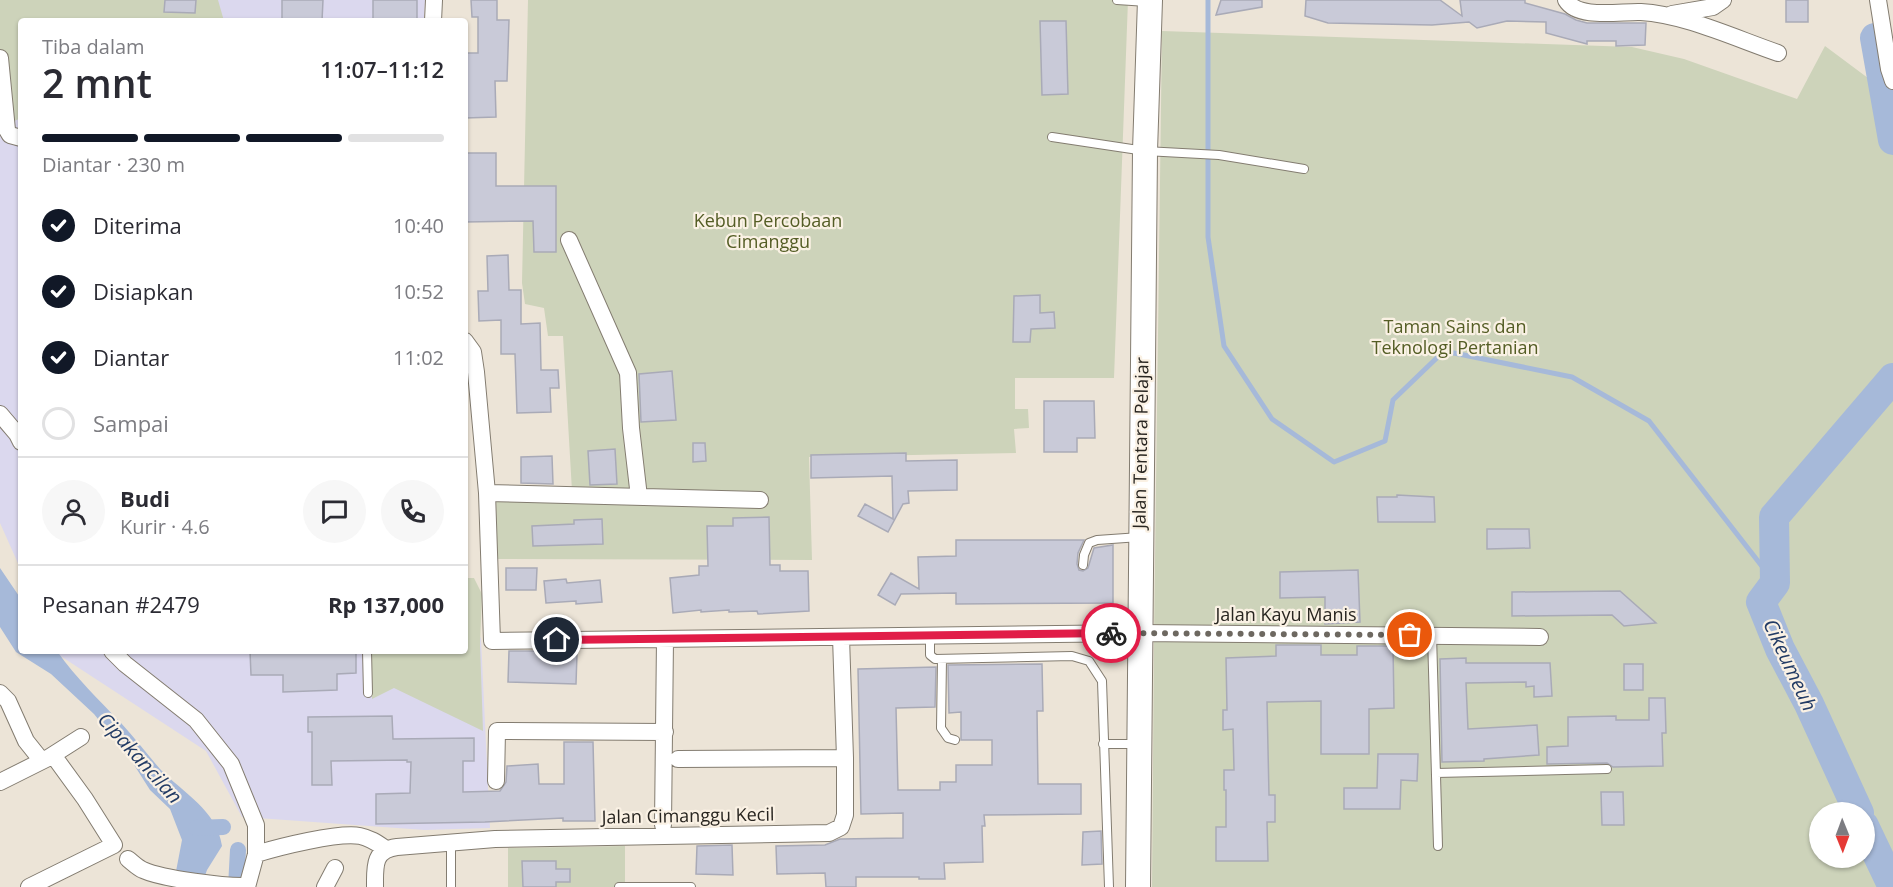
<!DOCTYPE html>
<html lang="id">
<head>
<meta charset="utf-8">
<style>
  :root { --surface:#fff; --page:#f7f7f7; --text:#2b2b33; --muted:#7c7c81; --line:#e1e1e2; --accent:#111827 }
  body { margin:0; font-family:"Open Sans",sans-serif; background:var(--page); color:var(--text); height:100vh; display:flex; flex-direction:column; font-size:22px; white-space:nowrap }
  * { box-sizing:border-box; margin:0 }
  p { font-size:20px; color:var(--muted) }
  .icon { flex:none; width:33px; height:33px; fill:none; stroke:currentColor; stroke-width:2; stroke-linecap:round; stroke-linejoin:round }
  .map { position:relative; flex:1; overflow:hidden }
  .panel { position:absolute; left:18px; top:18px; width:450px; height:636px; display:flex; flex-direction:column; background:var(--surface); border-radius:6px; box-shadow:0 2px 4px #0004 }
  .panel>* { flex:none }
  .needle { width:39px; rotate:179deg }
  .fabs { position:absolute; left:1809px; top:802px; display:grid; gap:12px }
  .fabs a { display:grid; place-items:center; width:66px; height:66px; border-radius:50%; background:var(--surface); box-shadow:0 2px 4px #0004; font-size:30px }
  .pin { position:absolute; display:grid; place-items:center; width:51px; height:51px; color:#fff; margin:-26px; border:3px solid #fff; border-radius:50%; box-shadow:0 2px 6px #0007 }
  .courier { position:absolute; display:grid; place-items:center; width:60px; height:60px; margin:-30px; border:4px solid #e11d48; border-radius:50%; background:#fff; color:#222; box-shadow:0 2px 8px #0007 }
  .overview em { font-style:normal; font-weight:600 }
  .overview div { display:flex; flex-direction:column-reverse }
  .overview { display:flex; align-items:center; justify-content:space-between; height:102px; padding:0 24px }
  h1 { font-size:39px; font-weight:600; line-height:45px }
  .bar { display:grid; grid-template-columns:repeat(4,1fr); gap:9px 6px; align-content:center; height:72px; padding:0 24px }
  .bar i { height:8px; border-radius:4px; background:var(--line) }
  .bar .on { background:var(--accent) }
  .bar p { grid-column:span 4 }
  .line { display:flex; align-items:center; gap:15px; padding:0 24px; border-top:2px solid var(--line) }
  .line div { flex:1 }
  .round { display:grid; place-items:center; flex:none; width:63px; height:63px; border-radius:32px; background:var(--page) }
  ol { padding:0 24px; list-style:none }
  li { display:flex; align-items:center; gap:18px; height:66px }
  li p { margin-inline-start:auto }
  li .icon { padding:6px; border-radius:50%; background:var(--accent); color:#fff; stroke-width:4 }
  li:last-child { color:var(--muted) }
  li i { width:33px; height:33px; border:3px solid var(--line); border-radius:50% }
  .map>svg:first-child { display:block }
  .education { fill:#dbd8ee }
  .green { fill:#cdd3ba; fill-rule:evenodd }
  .water { fill:#a6b9d9 }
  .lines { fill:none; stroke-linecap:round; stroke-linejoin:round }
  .stream { stroke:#a6b9d9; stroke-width:5 }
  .canal { stroke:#a6b9d9; stroke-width:16 }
  .river { stroke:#a6b9d9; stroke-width:30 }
  .building { fill:#c9cad8; stroke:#a9aab7; stroke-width:1.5 }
  .lane-casing { stroke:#837c70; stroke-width:10 }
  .street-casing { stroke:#837c70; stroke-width:18 }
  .secondary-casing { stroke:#837c70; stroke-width:26 }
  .lane { stroke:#fff; stroke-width:8 }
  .street { stroke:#fff; stroke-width:16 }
  .secondary { stroke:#fff; stroke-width:24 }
  .done { stroke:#6d6860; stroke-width:6; stroke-dasharray:0 10.8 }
  .route { stroke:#e11d48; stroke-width:8 }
  .labels { text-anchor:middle; stroke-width:4.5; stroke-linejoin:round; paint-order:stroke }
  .park-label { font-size:18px; fill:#545d25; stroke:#faf1e4 }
  .street-label { font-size:18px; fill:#282520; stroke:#faf1e4 }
  .water-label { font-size:20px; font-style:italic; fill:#223b65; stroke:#faf1e4 }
</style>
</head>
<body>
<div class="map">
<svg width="1893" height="887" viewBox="0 0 1893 887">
  <rect width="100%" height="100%" fill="#ece4d7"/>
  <!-- education -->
  <path class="education" d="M 0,0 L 425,0 L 424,21 L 21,21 L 21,570 L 0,523 Z
    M 465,602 L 481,639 L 490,828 L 425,830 L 242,817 L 206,751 L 59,655 L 58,651 L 465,651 Z"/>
  <!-- green -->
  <path class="green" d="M 0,0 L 218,0 L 224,21 L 21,21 L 21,118 L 10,123 L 0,64 Z
    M 528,0 L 1128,0 L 1114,378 L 1015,378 L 1015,409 L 1028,409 L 1029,428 L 1014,429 L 1016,453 L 809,457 L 812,560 L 497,559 L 496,492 L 572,491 L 563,336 L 548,336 L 544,308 L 525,304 L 522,283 Z
    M 1162,31 L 1632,47 L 1684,59 L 1797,99 L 1825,46 L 1876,84 L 1893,116 L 1893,887 L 1152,887 L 1154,637 ZM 1820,813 L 1864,813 L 1864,858 L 1820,858 Z
    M 465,578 L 474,578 L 482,594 L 480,644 L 483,731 L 394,688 L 372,699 L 371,651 L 465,651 Z
    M 625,846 L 625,887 L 508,887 L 508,848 Z"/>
  <!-- water -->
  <path class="water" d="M 0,568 L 21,599 L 21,651 L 57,651 C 76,678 99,700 121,723 C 135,738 147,754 160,769 C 183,793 217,810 222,846 L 207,870 L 201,887 L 173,887 L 182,840 L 170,809 L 150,790 L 131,760 L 94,714 L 51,674 L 16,652 L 0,627 Z"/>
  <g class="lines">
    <!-- stream -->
    <path class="stream" d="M 1208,0 L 1208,237 L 1224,346 L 1272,419 L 1334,462 L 1385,441 L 1393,400 L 1444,351 L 1572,377 L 1649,421 L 1775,583"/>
    <!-- canal -->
    <path class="canal" d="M 196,828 L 223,827
      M 236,887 L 238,850"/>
    <!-- river -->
    <path class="river" d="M 1875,38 L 1893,140
      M 1859,813 L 1809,704 L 1780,649 L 1761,602 L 1775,583 L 1774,517 L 1893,378
      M 1864,826 L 1893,887"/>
  </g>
  <!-- building -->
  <path class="building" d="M 165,0 L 196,0 L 195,13 L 164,12 Z
    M 282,0 L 323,0 L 322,21 L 282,21 Z
    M 373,0 L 417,0 L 417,21 L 373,21 Z
    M 471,0 L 497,0 L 497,20 L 509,20 L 507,81 L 495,81 L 496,117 L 465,118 L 465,53 L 478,53 L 478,17 L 472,17 Z
    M 1221,0 L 1262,0 L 1262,7 L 1216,15 Z
    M 1306,0 L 1440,0 L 1462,16 L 1460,0 L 1525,0 L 1525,3 L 1565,14 L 1576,20 L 1587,23 L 1646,23 L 1645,45 L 1616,46 L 1616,41 L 1587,41 L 1587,44 L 1546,33 L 1546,22 L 1507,21 L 1477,28 L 1469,22 L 1432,25 L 1328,23 L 1305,16 Z
    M 1786,0 L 1808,0 L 1808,22 L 1786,22 Z
    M 1040,21 L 1066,21 L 1068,94 L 1042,95 Z
    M 465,153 L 496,153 L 496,186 L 556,186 L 556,252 L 534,252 L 533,221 L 465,222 Z
    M 508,255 L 509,290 L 521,290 L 521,324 L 540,323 L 541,370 L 558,370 L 559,388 L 550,388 L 551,412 L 517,413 L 515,354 L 501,354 L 501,320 L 479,321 L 478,291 L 488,291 L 487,256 Z
    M 1040,295 L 1040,313 L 1054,312 L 1055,328 L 1031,329 L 1030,342 L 1013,342 L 1014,296 Z
    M 672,371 L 676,420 L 641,422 L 639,374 Z
    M 1044,401 L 1094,401 L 1095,438 L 1077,438 L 1077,452 L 1044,452 Z
    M 693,443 L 705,443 L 706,461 L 693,462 Z
    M 615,449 L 617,484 L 590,485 L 588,451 Z
    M 906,453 L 906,461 L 957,460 L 957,490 L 908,491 L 909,503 L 903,504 L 888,532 L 858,516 L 865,504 L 893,519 L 892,476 L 811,478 L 811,455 Z
    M 552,456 L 553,484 L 521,483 L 521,457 Z
    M 1397,495 L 1434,497 L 1435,522 L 1378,522 L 1377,497 L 1397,497 Z
    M 769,517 L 770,565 L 780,565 L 780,571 L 808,571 L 809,611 L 758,614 L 757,611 L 729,612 L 729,610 L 701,612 L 701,610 L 673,613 L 670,578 L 699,575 L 699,566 L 708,566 L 707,526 L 733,526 L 733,518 Z
    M 602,519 L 603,544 L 533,546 L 532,526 L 574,524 L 574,520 Z
    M 1487,529 L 1529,529 L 1530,548 L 1487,549 Z
    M 956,540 L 1084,540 L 1078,553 L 1077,564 L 1079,570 L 1083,571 L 1088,568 L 1094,548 L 1113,545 L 1113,603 L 956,604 L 956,593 L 901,594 L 895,605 L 878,595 L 891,573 L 919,589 L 918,557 L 956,556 Z
    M 506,568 L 537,568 L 536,590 L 506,590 Z
    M 1358,570 L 1360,622 L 1325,624 L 1325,597 L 1280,598 L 1280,572 Z
    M 566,579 L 567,583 L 600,580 L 602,602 L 576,604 L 576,601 L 546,603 L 544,581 Z
    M 1620,591 L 1656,623 L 1624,626 L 1612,615 L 1512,616 L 1512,592 Z
    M 1276,645 L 1321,645 L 1321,655 L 1357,655 L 1357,646 L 1393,646 L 1394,708 L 1369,709 L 1369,754 L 1321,754 L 1321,701 L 1267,702 L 1269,795 L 1275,795 L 1275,822 L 1267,822 L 1268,861 L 1216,861 L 1216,827 L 1226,827 L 1226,790 L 1224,790 L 1224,770 L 1234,770 L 1233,729 L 1223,730 L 1223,710 L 1227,710 L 1226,658 L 1276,656 Z
    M 250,651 L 356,651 L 356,673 L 337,674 L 337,690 L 283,692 L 283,675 L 251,675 Z
    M 509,651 L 543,651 L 543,654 L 577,654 L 576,684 L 508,682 Z
    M 1466,658 L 1466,663 L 1550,663 L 1552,696 L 1534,697 L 1534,686 L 1526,687 L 1526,682 L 1466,683 L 1468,729 L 1537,725 L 1539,755 L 1484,759 L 1484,761 L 1442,762 L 1440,659 Z
    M 1042,664 L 1043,711 L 1037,711 L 1038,784 L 1081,784 L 1081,814 L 984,815 L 985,826 L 982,826 L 983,862 L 944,863 L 945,879 L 919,879 L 919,877 L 856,877 L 856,887 L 826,887 L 825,873 L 777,874 L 776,846 L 825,845 L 840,839 L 903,838 L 903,813 L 861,814 L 858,669 L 936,667 L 935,707 L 896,708 L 898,790 L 940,790 L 940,782 L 956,782 L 956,765 L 992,765 L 992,740 L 961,740 L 961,712 L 949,713 L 948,665 Z
    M 1624,664 L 1643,664 L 1643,690 L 1624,690 Z
    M 1649,698 L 1665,698 L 1666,733 L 1662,733 L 1663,766 L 1613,767 L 1607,763 L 1547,764 L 1547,747 L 1568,746 L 1568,717 L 1616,716 L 1616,720 L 1649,720 Z
    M 392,716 L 393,739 L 474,738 L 474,761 L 463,761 L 463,792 L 500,791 L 506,782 L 507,766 L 538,764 L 539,784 L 564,784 L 564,742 L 593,742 L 595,821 L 563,821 L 563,818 L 485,822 L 376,824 L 376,794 L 410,793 L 411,762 L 407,762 L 407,760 L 331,761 L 332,785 L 312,785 L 312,732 L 308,732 L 308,717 Z
    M 1378,754 L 1418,754 L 1417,781 L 1401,780 L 1400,809 L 1344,809 L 1344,788 L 1377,788 Z
    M 1601,792 L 1623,792 L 1624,825 L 1602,825 Z
    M 1101,831 L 1102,864 L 1082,865 L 1083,832 Z
    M 732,845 L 733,875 L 696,874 L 697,846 Z
    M 522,861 L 556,861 L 556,869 L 570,869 L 570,882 L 556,882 L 556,887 L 523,887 Z"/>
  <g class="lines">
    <defs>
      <path id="lane" d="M 1117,0 L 1147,2
        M 1052,137 L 1145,151 L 1219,155 L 1304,169
        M 1083,565 L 1084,555 L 1089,543 L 1097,540 L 1140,537
        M 1432,635 L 1438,846
        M 930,636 L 930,655 L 935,659 L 1072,656 L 1089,661 L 1102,681 L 1109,887
        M 367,651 L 368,693
        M 942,659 L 941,728 L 948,738 L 955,740
        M 1103,744 L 1136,744
        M 1436,773 L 1607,769
        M 451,887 L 451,843
        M 619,887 L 691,887"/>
      <path id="street" d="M 1566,0 C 1578,20 1621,11 1641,12 C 1683,14 1737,39 1778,53
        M 1878,0 L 1889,69 L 1893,81
        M 1672,14 L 1713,7 L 1723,0
        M 433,21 L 434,0
        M 0,58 L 7,130 L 10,135 L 21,138
        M 569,240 L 628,373 L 631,428 L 639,497
        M 465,341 L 473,352 L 476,372 L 487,493 L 492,641 L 1139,633 L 1540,637
        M 0,414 L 17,434 L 21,442
        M 487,493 L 760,500
        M 112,651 L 125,664 L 196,720 L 231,764 L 256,825 L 256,854 L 247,887
        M 0,693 L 8,701 L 26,741 L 42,761
        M 678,759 L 845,758
        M 496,781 L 497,731 L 665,732
        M 0,782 L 48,758 L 81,737
        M 663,825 L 665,639
        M 256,854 C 279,847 338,832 360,836 C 370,838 377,843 386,849
        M 128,859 C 133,863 138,868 143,870 C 163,879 226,887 247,886
        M 29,887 L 114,845 L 85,799 L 53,755
        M 325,887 L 335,868
        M 375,887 C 375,867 373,850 397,847 L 495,839 L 829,833 L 841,827 L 845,815 L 845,758 L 841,637"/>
      <path id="secondary" d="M 1138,887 L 1145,151 L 1150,0"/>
    </defs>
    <!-- lane casing -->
    <use href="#lane" class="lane-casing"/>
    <!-- street casing -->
    <use href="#street" class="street-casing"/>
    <!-- secondary casing -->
    <use href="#secondary" class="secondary-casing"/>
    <!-- lane -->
    <use href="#lane" class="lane"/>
    <!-- street -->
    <use href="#street" class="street"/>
    <!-- secondary -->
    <use href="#secondary" class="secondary"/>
  </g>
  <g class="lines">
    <!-- done -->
    <path class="done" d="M 1111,633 L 1410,635"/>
    <!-- route -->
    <path class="route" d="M 557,640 L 1111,633"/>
  </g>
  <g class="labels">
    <!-- park labels -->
    <g class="park-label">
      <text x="768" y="227">Kebun Percobaan<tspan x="768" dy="21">Cimanggu</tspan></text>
      <text x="1455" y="333">Taman Sains dan<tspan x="1455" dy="21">Teknologi Pertanian</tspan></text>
    </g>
    <!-- street labels -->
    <g class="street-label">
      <text transform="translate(1141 443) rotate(-89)" y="6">Jalan Tentara Pelajar</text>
      <text x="1286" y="621">Jalan Kayu Manis</text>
      <text transform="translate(688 816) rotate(-1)" y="6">Jalan Cimanggu Kecil</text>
    </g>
    <!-- water labels -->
    <g class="water-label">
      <text transform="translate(1790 665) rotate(65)" y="7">Cikeumeuh</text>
      <text transform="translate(140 758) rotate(48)" y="7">Cipakancilan</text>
    </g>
  </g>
</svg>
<div class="fabs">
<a><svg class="needle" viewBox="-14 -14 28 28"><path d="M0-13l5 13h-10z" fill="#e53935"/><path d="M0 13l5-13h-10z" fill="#7c7c81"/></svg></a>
</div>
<div class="pin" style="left:1410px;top:635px;background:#ea580c"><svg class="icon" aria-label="bag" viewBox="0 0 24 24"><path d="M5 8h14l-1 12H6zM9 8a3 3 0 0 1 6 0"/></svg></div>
<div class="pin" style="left:557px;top:640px;background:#1f2937"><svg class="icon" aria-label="home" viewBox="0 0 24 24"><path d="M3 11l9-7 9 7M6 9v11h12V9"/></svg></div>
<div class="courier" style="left:1111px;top:633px"><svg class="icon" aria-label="bike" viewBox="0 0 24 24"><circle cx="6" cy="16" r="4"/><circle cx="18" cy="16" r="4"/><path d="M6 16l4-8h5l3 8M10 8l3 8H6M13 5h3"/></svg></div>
<section class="panel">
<div class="overview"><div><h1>2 mnt</h1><p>Tiba dalam</p></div><em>11:07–11:12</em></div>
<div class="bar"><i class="on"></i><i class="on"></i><i class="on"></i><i></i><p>Diantar · 230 m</p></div>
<ol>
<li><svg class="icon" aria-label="check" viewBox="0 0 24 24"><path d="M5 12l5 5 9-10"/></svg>Diterima<p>10:40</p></li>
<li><svg class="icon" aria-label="check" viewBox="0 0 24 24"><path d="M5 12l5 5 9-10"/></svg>Disiapkan<p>10:52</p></li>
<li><svg class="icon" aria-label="check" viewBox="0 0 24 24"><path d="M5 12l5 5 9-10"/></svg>Diantar<p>11:02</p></li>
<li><i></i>Sampai</li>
</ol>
<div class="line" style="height:108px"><a class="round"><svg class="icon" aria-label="person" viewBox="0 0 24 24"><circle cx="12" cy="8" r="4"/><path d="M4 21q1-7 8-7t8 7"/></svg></a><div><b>Budi</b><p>Kurir · 4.6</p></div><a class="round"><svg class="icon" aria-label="chat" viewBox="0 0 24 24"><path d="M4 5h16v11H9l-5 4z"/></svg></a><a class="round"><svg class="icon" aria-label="phone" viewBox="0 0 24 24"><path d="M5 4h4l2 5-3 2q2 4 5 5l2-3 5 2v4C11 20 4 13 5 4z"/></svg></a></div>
<div class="line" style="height:78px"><div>Pesanan #2479</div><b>Rp 137,000</b></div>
</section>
</div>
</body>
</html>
